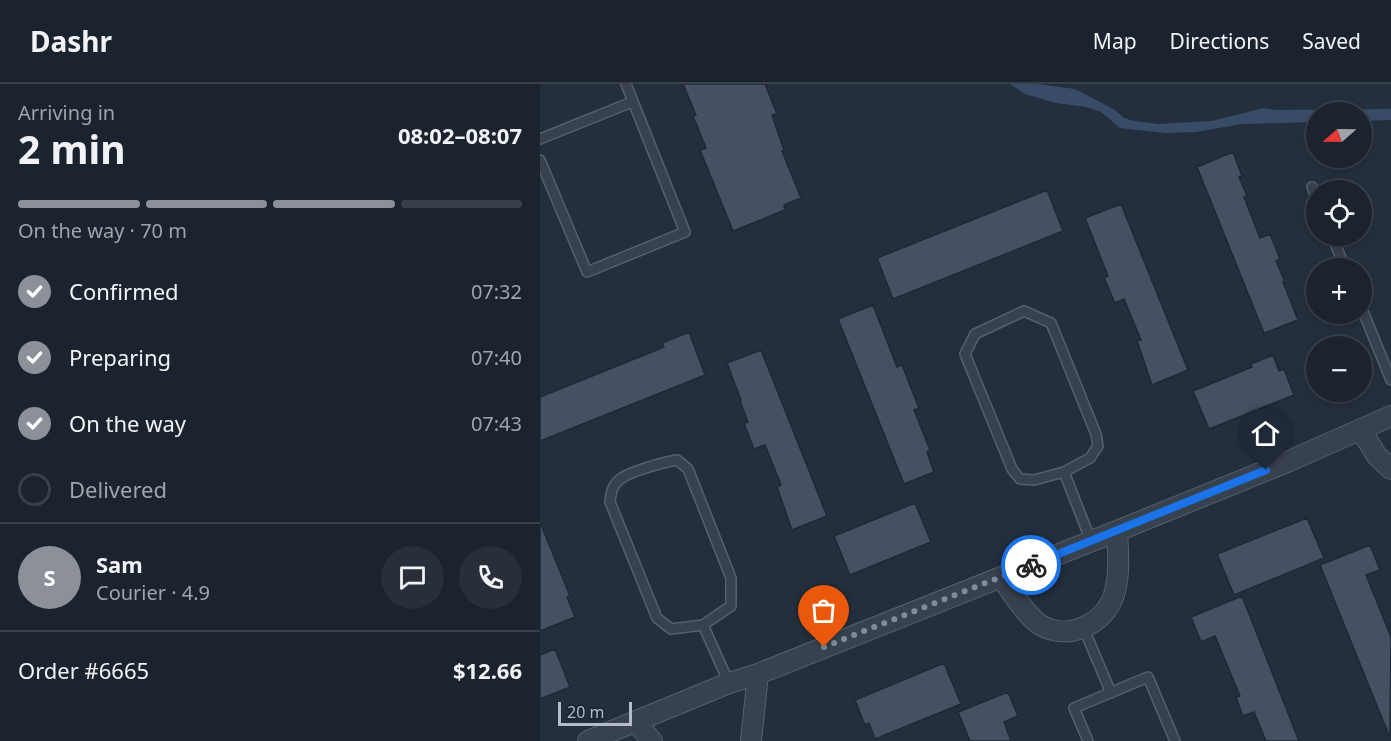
<!DOCTYPE html>
<html lang="en">
<head>
<meta charset="utf-8">
<style>
  :root { --surface:#1b232e; --page:#282f3a; --text:#f1f3f6; --muted:#a0a4aa; --line:#39404a; --accent:#8c9099 }
  body { margin:0; font-family:"Noto Sans",sans-serif; background:var(--page); color:var(--text); height:100vh; display:flex; flex-direction:column; font-size:22px; white-space:nowrap }
  * { box-sizing:border-box; margin:0 }
  p { font-size:20px; color:var(--muted) }
  .icon { flex:none; width:33px; height:33px; fill:none; stroke:currentColor; stroke-width:2; stroke-linecap:round; stroke-linejoin:round }
  .map { position:relative; flex:1; overflow:hidden }
  .details { display:flex; flex-direction:column; background:var(--surface); width:540px }
  .details>* { flex:none }
  .needle { width:39px; rotate:250deg }
  .tools { position:absolute; left:766px; top:18px; display:grid; gap:12px }
  .tools a { display:grid; place-items:center; width:66px; height:66px; border-radius:50%; background:var(--surface); box-shadow:0 3px 9px #0003,0 0 0 2px var(--line); font-size:30px }
  .scale { position:absolute; left:18px; bottom:15px; width:74px; box-sizing:border-box; padding-left:6px; border:3px solid #b4bcc9; border-top:0; font-size:16px; line-height:21px; white-space:nowrap; color:#b4bcc9; -webkit-text-stroke:4px #1d2633; paint-order:stroke }
  .pin { position:absolute; display:grid; place-items:center; width:51px; height:51px; color:#fff; margin:-62px -26px; border-radius:50% 50% 50% 0; rotate:-45deg; box-shadow:0 0 6px #0007 }
  .pin .icon { rotate:45deg }
  .courier { position:absolute; display:grid; place-items:center; width:60px; height:60px; margin:-30px; border:4px solid #1a73e8; border-radius:50%; background:#fff; color:#222; box-shadow:0 2px 8px #0007 }
  .summary em { font-style:normal; font-weight:700 }
  .summary div { display:flex; flex-direction:column-reverse }
  .summary { display:flex; align-items:center; justify-content:space-between; height:102px; padding:0 18px }
  h1 { font-size:39px; font-weight:700; line-height:45px }
  .bar { display:grid; grid-template-columns:repeat(4,1fr); gap:9px 6px; align-content:center; height:72px; padding:0 18px }
  .bar i { height:8px; border-radius:4px; background:var(--line) }
  .bar .on { background:var(--accent) }
  .bar p { grid-column:span 4 }
  .line { display:flex; align-items:center; gap:15px; padding:0 18px; border-top:2px solid var(--line) }
  .line div { flex:1 }
  .round { display:grid; place-items:center; flex:none; width:63px; height:63px; border-radius:32px; background:var(--page) }
  ol { padding:0 18px; list-style:none }
  li { display:flex; align-items:center; gap:18px; height:66px }
  li p { margin-inline-start:auto }
  li .icon { padding:6px; border-radius:50%; background:var(--accent); color:#fff; stroke-width:4 }
  li:last-child { color:var(--muted) }
  li i { width:33px; height:33px; border:3px solid var(--line); border-radius:50% }
  header { display:flex; align-items:center; gap:36px; box-sizing:border-box; height:84px; padding:0 30px; background:var(--surface); border-bottom:2px solid var(--line) }
  header strong { font-size:28px }
  nav { display:flex; gap:33px; margin-inline-start:auto; font-size:21px }
  main { display:flex; flex:1; min-height:0 }
  .map>svg:first-child { display:block }
  .water { fill:#394c67 }
  .building { fill:#455162; stroke:#1f2835; stroke-width:1.5 }
  .lines { fill:none; stroke-linecap:round; stroke-linejoin:round }
  .lane-casing { stroke:#565f6c; stroke-width:12 }
  .street-casing { stroke:#565f6c; stroke-width:22 }
  .lane { stroke:#38414e; stroke-width:9 }
  .street { stroke:#38414e; stroke-width:20 }
  .done { stroke:#828b98; stroke-width:6; stroke-dasharray:0 10.8 }
  .route { stroke:#1a73e8; stroke-width:8 }
</style>
</head>
<body>
<header>
<strong>Dashr</strong>
<nav><a>Map</a><a>Directions</a><a>Saved</a></nav>
</header>
<main>
<section class="details">
<div class="summary"><div><h1>2 min</h1><p>Arriving in</p></div><em>08:02–08:07</em></div>
<div class="bar"><i class="on"></i><i class="on"></i><i class="on"></i><i></i><p>On the way · 70 m</p></div>
<ol>
<li><svg class="icon" aria-label="check" viewBox="0 0 24 24"><path d="M5 12l5 5 9-10"/></svg>Confirmed<p>07:32</p></li>
<li><svg class="icon" aria-label="check" viewBox="0 0 24 24"><path d="M5 12l5 5 9-10"/></svg>Preparing<p>07:40</p></li>
<li><svg class="icon" aria-label="check" viewBox="0 0 24 24"><path d="M5 12l5 5 9-10"/></svg>On the way<p>07:43</p></li>
<li><i></i>Delivered</li>
</ol>
<div class="line" style="height:108px"><b class="round" style="background:var(--accent);color:#fff">S</b><div><b>Sam</b><p>Courier · 4.9</p></div><a class="round"><svg class="icon" aria-label="chat" viewBox="0 0 24 24"><path d="M4 5h16v11H9l-5 4z"/></svg></a><a class="round"><svg class="icon" aria-label="phone" viewBox="0 0 24 24"><path d="M5 4h4l2 5-3 2q2 4 5 5l2-3 5 2v4C11 20 4 13 5 4z"/></svg></a></div>
<div class="line" style="height:78px"><div>Order #6665</div><b>$12.66</b></div>
</section>
<div class="map">
<svg width="851" height="657" viewBox="0 0 851 657">
  <rect width="100%" height="100%" fill="#242f3e"/>
  <!-- water -->
  <path class="water" d="M 470,0 L 497,0 L 535,5 L 575,26 L 584,34 L 594,37 L 618,40 L 672,37 L 724,24 L 736,26 L 851,25 L 851,36 L 822,37 L 822,28 L 777,28 L 777,38 L 702,40 L 656,48 L 626,49 L 580,44 L 561,28 L 546,23 L 516,19 L 485,10 Z"/>
  <!-- building -->
  <path class="building" d="M 143,0 L 225,0 L 237,30 L 232,31 L 244,66 L 242,67 L 261,114 L 244,121 L 245,126 L 193,147 L 160,66 L 166,64 L 153,32 L 156,31 Z
    M 693,68 L 702,92 L 699,93 L 707,112 L 704,113 L 720,154 L 730,150 L 740,175 L 736,177 L 745,198 L 743,198 L 758,236 L 724,249 L 657,83 Z
    M 507,106 L 523,147 L 353,215 L 337,174 Z
    M 581,120 L 648,286 L 612,301 L 597,257 L 601,256 L 584,215 L 575,219 L 564,194 L 568,192 L 545,134 Z
    M 333,221 L 357,283 L 362,281 L 379,324 L 374,326 L 390,366 L 387,368 L 394,388 L 364,400 L 298,235 Z
    M 149,248 L 165,291 L 0,357 L 0,313 L 124,263 L 122,259 Z
    M 221,266 L 287,432 L 252,446 L 237,403 L 241,401 L 225,361 L 214,365 L 204,339 L 208,338 L 200,317 L 201,316 L 187,279 Z
    M 733,271 L 739,287 L 744,285 L 754,311 L 669,345 L 653,307 L 712,283 L 711,280 Z
    M 375,419 L 391,458 L 310,491 L 294,452 Z
    M 767,434 L 784,474 L 694,511 L 677,470 Z
    M 0,438 L 30,512 L 27,513 L 35,533 L 0,547 Z
    M 830,461 L 840,486 L 826,491 L 851,553 L 850,654 L 780,481 Z
    M 702,512 L 759,657 L 726,657 L 714,628 L 703,632 L 696,613 L 700,612 L 675,552 L 661,558 L 651,533 Z
    M 15,565 L 30,603 L 0,615 L 0,571 Z
    M 404,579 L 421,620 L 335,655 L 329,639 L 325,641 L 315,616 Z
    M 468,608 L 478,632 L 464,638 L 471,657 L 430,657 L 418,628 Z"/>
  <g class="lines">
    <defs>
      <path id="lane" d="M 0,55 L 92,18
        M 0,76 L 47,188 L 145,148 L 86,0
        M 772,103 L 777,115
        M 792,152 L 805,184
        M 822,225 L 851,296
        M 524,388 L 494,396 L 480,395 L 472,385 L 425,270 L 435,250 L 484,227 L 511,239 L 556,350 L 558,362 L 550,374 L 524,388 L 551,457
        M 163,541 L 131,545 L 117,534 L 70,418 C 71,409 72,402 79,396 C 88,388 124,378 137,376 L 148,385 L 191,494 L 191,522 L 163,541 L 189,599
        M 544,545 L 571,609
        M 548,657 L 534,624 L 608,593 L 635,657"/>
      <path id="street" d="M 821,346 L 837,372 L 851,385
        M 461,493 C 471,507 485,530 499,540 C 528,559 568,539 575,507 C 580,487 578,467 577,447
        M 96,638 L 112,657
        M 48,657 L 189,599 L 218,590 L 577,447 L 747,378 L 851,332
        M 211,657 L 218,590"/>
    </defs>
    <!-- lane casing -->
    <use href="#lane" class="lane-casing"/>
    <!-- street casing -->
    <use href="#street" class="street-casing"/>
    <!-- lane -->
    <use href="#lane" class="lane"/>
    <!-- street -->
    <use href="#street" class="street"/>
  </g>
  <g class="lines">
    <!-- done -->
    <path class="done" d="M 284,563 L 491,481"/>
    <!-- route -->
    <path class="route" d="M 491,481 L 726,386"/>
  </g>
</svg>
<div class="tools">
<a><svg class="needle" viewBox="-14 -14 28 28"><path d="M0-13l5 13h-10z" fill="#e53935"/><path d="M0 13l5-13h-10z" fill="#a0a4aa"/></svg></a>
<a><svg class="icon" aria-label="locate" viewBox="0 0 24 24"><circle cx="12" cy="12" r="6"/><path d="M12 2v4M12 18v4M2 12h4M18 12h4"/></svg></a>
<a>+</a>
<a>−</a>
</div>
<div class="scale">20 m</div>
<div class="pin" style="left:284px;top:563px;background:#ea580c"><svg class="icon" aria-label="bag" viewBox="0 0 24 24"><path d="M5 8h14l-1 12H6zM9 8a3 3 0 0 1 6 0"/></svg></div>
<div class="pin" style="left:726px;top:386px;background:#1f2937"><svg class="icon" aria-label="home" viewBox="0 0 24 24"><path d="M3 11l9-7 9 7M6 9v11h12V9"/></svg></div>
<div class="courier" style="left:491px;top:481px"><svg class="icon" aria-label="bike" viewBox="0 0 24 24"><circle cx="6" cy="16" r="4"/><circle cx="18" cy="16" r="4"/><path d="M6 16l4-8h5l3 8M10 8l3 8H6M13 5h3"/></svg></div>
</div>
</main>
</body>
</html>
